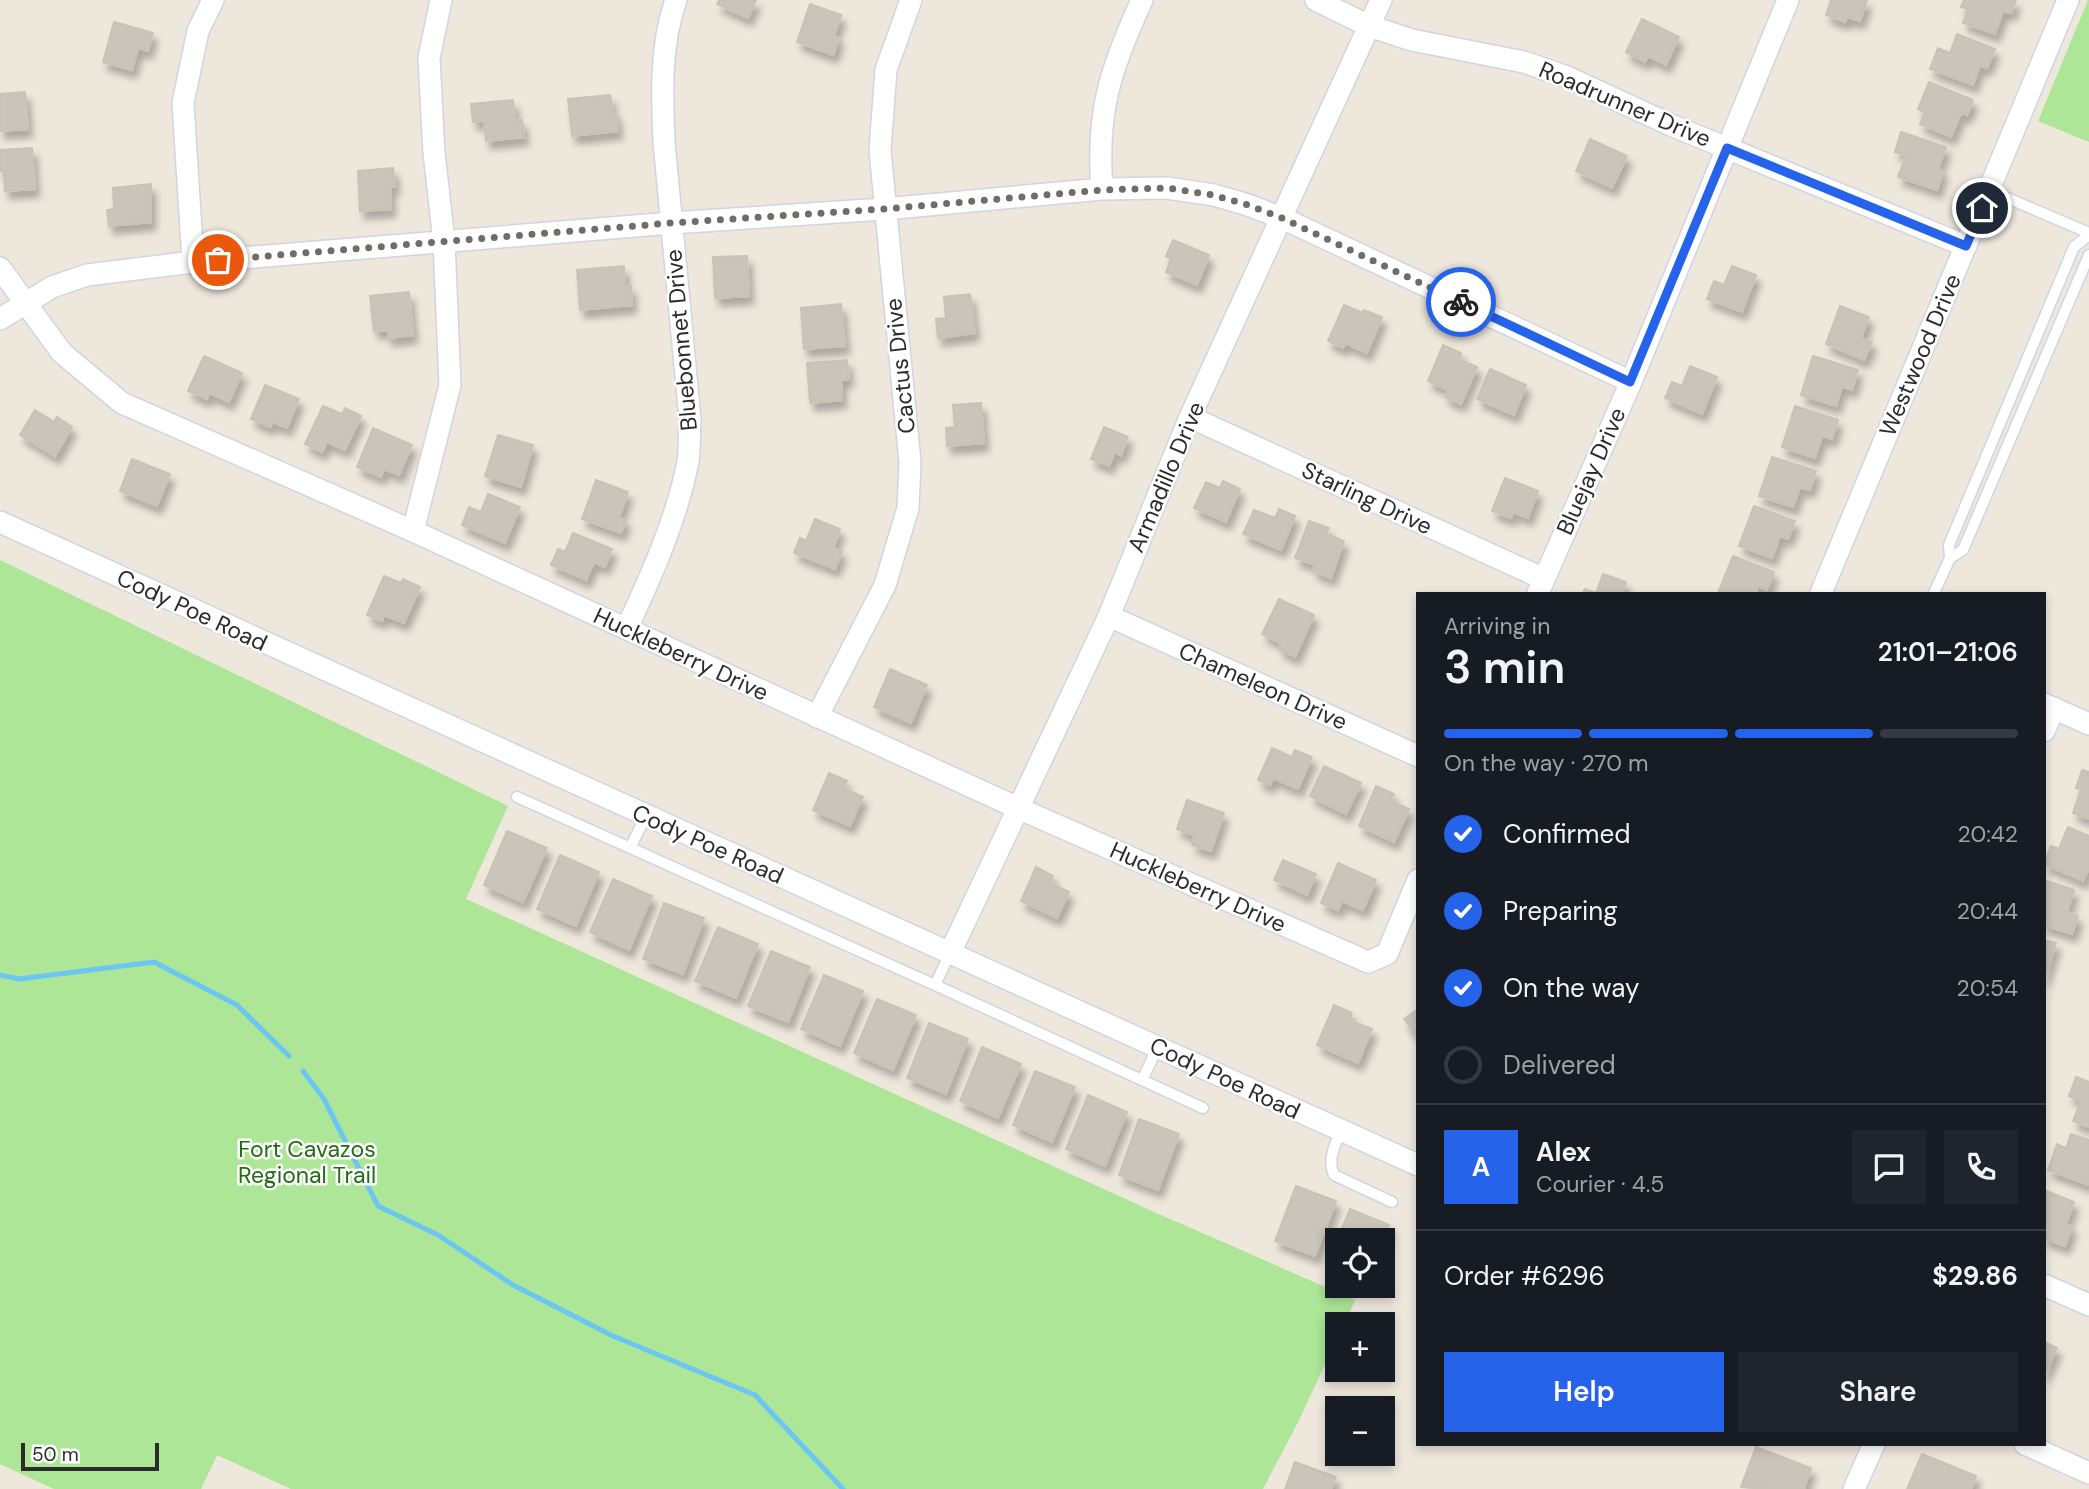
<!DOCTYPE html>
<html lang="en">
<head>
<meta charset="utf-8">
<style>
  :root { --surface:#171b24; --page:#20242c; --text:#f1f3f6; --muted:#9ea1a6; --line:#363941; --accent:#2563eb }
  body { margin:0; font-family:"DM Sans",sans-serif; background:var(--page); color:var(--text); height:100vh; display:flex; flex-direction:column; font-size:26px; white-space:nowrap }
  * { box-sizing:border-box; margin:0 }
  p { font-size:23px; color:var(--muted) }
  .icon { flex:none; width:38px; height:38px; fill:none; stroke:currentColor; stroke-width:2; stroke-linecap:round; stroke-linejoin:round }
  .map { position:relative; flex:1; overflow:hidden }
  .details { position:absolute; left:1416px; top:592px; width:630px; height:854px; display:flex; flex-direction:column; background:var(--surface); border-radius:0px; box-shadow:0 4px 10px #0003 }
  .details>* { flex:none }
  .buttons { position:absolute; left:1325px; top:1228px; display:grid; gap:14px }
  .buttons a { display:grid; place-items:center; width:70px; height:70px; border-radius:0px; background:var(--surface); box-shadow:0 4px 10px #0003; font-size:35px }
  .scale { position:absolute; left:21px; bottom:18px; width:138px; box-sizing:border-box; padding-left:7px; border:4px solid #2b2b2b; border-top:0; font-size:19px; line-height:24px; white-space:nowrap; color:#2b2b2b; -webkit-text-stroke:5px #fff; paint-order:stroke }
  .pin { position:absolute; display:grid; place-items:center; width:60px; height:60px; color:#fff; margin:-30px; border:4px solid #fff; border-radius:50%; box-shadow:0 2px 7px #0007 }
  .courier { position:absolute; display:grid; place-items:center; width:70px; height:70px; margin:-35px; border:5px solid #2563eb; border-radius:50%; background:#fff; color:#222; box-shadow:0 2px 9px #0007 }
  .head em { font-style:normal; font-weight:600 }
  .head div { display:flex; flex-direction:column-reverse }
  .head { display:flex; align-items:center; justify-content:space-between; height:119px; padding:0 28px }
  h1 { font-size:46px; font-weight:600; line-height:52px }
  .bar { display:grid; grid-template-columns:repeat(4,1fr); gap:10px 7px; align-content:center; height:84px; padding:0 28px }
  .bar i { height:9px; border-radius:5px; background:var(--line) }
  .bar .on { background:var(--accent) }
  .bar p { grid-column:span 4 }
  .line { display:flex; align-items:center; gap:18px; padding:0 28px; border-top:2px solid var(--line) }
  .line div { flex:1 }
  .round { display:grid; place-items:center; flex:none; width:74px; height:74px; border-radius:0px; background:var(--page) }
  ol { padding:0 28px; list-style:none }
  li { display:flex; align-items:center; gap:21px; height:77px }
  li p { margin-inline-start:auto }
  li .icon { padding:7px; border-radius:50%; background:var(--accent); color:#fff; stroke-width:4 }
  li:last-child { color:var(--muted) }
  li i { width:38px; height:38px; border:4px solid var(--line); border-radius:50% }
  .button { display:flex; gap:14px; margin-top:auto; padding:14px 28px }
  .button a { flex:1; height:80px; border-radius:0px; background:var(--accent); color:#fff; font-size:28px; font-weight:600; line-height:80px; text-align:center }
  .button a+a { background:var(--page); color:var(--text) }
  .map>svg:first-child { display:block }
  .green { fill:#ace696 }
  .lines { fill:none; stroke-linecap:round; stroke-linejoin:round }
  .stream { stroke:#6bc6f4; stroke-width:5 }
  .building { fill:#c9c5bb; stroke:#c9c3b6; stroke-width:2; filter:url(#shadow) }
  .lane-casing { stroke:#d1d4e4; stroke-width:13 }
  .street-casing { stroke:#d1d4e4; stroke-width:24 }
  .lane { stroke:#fff; stroke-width:10 }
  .street { stroke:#fff; stroke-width:21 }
  .done { stroke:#6f6d69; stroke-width:7; stroke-dasharray:0 12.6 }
  .route { stroke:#2563eb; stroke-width:9 }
  .labels { text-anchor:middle; stroke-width:5; stroke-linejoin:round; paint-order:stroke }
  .street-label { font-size:23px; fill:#2b2b2b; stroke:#fff }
  .park-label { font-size:23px; fill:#236b17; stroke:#fff }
</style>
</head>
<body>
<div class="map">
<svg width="2089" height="1489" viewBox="0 0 2089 1489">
  <defs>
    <filter id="shadow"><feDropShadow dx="4.5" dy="8" stdDeviation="3.5" flood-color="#0004"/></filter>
  </defs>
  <rect width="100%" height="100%" fill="#ede7dc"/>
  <!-- green -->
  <path class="green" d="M 2088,0 L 2089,0 L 2089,142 L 2038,121 Z
    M 0,560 L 508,806 L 466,899 L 1152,1211 L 1355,1300 L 1344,1325 L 1337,1325 L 1337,1339 L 1297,1424 L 1263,1489 L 291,1489 L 217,1455 L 201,1489 L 54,1489 L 0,1464 Z"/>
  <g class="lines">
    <!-- stream -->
    <path class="stream" d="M 0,975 L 19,979 L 154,962 L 237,1005 L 289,1056
      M 303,1071 L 324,1099 L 378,1206 L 438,1235 L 513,1285 L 613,1336 L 755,1395 L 843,1489"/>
  </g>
  <!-- building -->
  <path class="building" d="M 719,0 L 756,0 L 748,18 L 717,4 Z
    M 1831,0 L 1867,0 L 1860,21 L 1847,17 L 1845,22 L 1826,15 Z
    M 1964,0 L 2016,0 L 2011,13 L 2003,11 L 1995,34 L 1963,23 L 1968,9 L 1961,7 Z
    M 810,4 L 841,15 L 834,36 L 839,38 L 833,55 L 797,42 Z
    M 1642,19 L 1679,37 L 1666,65 L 1648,56 L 1645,62 L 1626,52 Z
    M 114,22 L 153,33 L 148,51 L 138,48 L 132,70 L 103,62 Z
    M 1957,34 L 1995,49 L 1987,68 L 1980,65 L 1973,85 L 1930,69 L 1938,48 L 1950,53 Z
    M 1929,82 L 1973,100 L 1967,115 L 1961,113 L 1951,137 L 1920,124 L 1925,112 L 1918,109 Z
    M 25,92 L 28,129 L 0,131 L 0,94 Z
    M 610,95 L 613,114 L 616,113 L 618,131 L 572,136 L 568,99 Z
    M 513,100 L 515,121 L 522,120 L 524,137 L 486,141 L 484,121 L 473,122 L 471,104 Z
    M 1901,132 L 1946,147 L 1938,169 L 1943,171 L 1937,190 L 1898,177 L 1906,155 L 1895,152 Z
    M 1590,139 L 1627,156 L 1612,188 L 1576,171 Z
    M 32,148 L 35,189 L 5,191 L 4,171 L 0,171 L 0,150 Z
    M 393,168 L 395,187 L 390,187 L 391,209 L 360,211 L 358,171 Z
    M 151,184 L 151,222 L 109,226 L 107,210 L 114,209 L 113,188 Z
    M 1173,240 L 1209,255 L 1197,285 L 1166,272 L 1171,259 L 1166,256 Z
    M 747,256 L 749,296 L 715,298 L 713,257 Z
    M 624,266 L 625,287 L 631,286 L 632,305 L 580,310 L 577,270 Z
    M 1732,266 L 1756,275 L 1742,312 L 1707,299 L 1714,281 L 1724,285 Z
    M 409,292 L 413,335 L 388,338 L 388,330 L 374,331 L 370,296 Z
    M 970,294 L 975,333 L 938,338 L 936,319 L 946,318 L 944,297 Z
    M 841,304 L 845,346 L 804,349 L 801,308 Z
    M 1344,305 L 1363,313 L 1364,310 L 1382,317 L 1367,353 L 1345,343 L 1343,348 L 1328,341 Z
    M 1840,306 L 1869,317 L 1861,338 L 1872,342 L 1864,360 L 1826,344 Z
    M 1443,345 L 1461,353 L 1459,359 L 1477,367 L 1461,404 L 1445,397 L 1448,390 L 1428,381 Z
    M 204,356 L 242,373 L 229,402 L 209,393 L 207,399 L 188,391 Z
    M 1813,356 L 1858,370 L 1852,390 L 1842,386 L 1836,406 L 1801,395 Z
    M 847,360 L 849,379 L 841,380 L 842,400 L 810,403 L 807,363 Z
    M 1690,366 L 1717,377 L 1702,414 L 1665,398 L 1672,382 L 1682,386 Z
    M 1490,369 L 1526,385 L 1514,415 L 1477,399 Z
    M 265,385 L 299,399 L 287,428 L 273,422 L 270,427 L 251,419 Z
    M 981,403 L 984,443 L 947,446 L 946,428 L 955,427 L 953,405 Z
    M 323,406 L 342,414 L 345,408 L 361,416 L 345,450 L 327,442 L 322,452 L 305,444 Z
    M 1795,406 L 1838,420 L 1832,439 L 1822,436 L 1815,458 L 1782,447 Z
    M 35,410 L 54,422 L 57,417 L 72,427 L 55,456 L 20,435 Z
    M 1104,427 L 1128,437 L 1121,455 L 1115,452 L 1109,466 L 1091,459 Z
    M 373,428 L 412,445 L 399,475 L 384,469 L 381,477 L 357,467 Z
    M 498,435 L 533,445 L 521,487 L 485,476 Z
    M 1772,457 L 1816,471 L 1810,490 L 1800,487 L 1793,507 L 1759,496 Z
    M 132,459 L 170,474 L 157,506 L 120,491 Z
    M 1505,478 L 1538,491 L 1528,518 L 1513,512 L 1511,518 L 1492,511 Z
    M 596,480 L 628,492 L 619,518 L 626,520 L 621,533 L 582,519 Z
    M 1223,481 L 1240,489 L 1226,522 L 1194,508 L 1206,482 L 1220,488 Z
    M 488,494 L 520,507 L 505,543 L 462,525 L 469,507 L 481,512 Z
    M 1754,506 L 1795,521 L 1788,539 L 1780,536 L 1772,558 L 1739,546 Z
    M 1279,509 L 1295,516 L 1281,550 L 1243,534 L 1254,510 L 1275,518 Z
    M 815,519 L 840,529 L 833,548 L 842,551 L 835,569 L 794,553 L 800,538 L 806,541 Z
    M 1309,521 L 1329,528 L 1326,534 L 1344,541 L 1331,578 L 1313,571 L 1315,565 L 1295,558 Z
    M 573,533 L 612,549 L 605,567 L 594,562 L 586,580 L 551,565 L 558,549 L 565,552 Z
    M 1733,556 L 1774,572 L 1767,590 L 1758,586 L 1756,593 L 1718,593 Z
    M 1603,574 L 1626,582 L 1622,593 L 1583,593 L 1585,589 L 1596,593 Z
    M 384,576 L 401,583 L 403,579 L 420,587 L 404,623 L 384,615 L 382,621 L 367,615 Z
    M 1279,599 L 1314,615 L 1295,657 L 1279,649 L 1281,643 L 1262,634 Z
    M 890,669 L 927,685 L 911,723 L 874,707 Z
    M 1272,748 L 1292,757 L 1295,750 L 1312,757 L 1298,789 L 1273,778 L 1270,785 L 1258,780 Z
    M 1324,766 L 1361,783 L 1346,814 L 1310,796 Z
    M 2082,770 L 2089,772 L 2089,819 L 2073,813 L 2081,789 L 2076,788 Z
    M 829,773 L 847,781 L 843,788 L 863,797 L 850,826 L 813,810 Z
    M 1376,786 L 1394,794 L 1391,801 L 1409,809 L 1394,842 L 1359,826 Z
    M 1187,800 L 1224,813 L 1211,851 L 1192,845 L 1195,836 L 1177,829 Z
    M 2068,827 L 2089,836 L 2089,868 L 2083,881 L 2044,864 L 2051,846 L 2059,849 Z
    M 507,831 L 547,848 L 523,902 L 484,885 Z
    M 560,855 L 599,872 L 576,926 L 537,909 Z
    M 1283,860 L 1316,874 L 1307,895 L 1274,880 Z
    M 1338,863 L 1376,880 L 1363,910 L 1342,901 L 1338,910 L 1321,903 Z
    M 1036,867 L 1053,876 L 1050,883 L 1069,892 L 1057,918 L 1021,901 Z
    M 613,879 L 652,896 L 629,950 L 590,932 Z
    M 2044,880 L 2074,890 L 2067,912 L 2078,916 L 2072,934 L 2044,925 Z
    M 664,903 L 704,918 L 683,974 L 643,959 Z
    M 718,927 L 758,944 L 736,998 L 695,981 Z
    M 2044,940 L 2056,943 L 2044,981 Z
    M 771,951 L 810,967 L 788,1022 L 748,1006 Z
    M 824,975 L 863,991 L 840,1046 L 801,1029 Z
    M 877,999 L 916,1015 L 893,1070 L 854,1053 Z
    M 1334,1005 L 1352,1013 L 1349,1020 L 1372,1029 L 1358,1063 L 1317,1045 Z
    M 1418,1009 L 1418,1037 L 1404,1019 Z
    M 929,1023 L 968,1039 L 946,1094 L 907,1078 Z
    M 982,1047 L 1021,1064 L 998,1118 L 960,1101 Z
    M 1035,1071 L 1075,1087 L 1052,1142 L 1013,1125 Z
    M 2076,1077 L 2089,1082 L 2089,1127 L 2073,1121 L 2081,1101 L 2069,1096 Z
    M 1088,1095 L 1127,1112 L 1105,1166 L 1066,1149 Z
    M 1139,1119 L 1179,1134 L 1158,1190 L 1119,1175 Z
    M 2071,1134 L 2089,1140 L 2089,1185 L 2048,1170 L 2057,1144 L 2066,1148 Z
    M 1296,1186 L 1336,1201 L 1315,1256 L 1275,1241 Z
    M 2044,1190 L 2074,1202 L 2066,1224 L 2072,1227 L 2065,1246 L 2044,1238 Z
    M 1350,1209 L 1389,1225 L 1382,1242 L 1337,1241 L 1337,1268 L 1327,1264 Z
    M 2044,1342 L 2057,1348 L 2044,1376 Z
    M 1756,1447 L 1811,1468 L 1804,1489 L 1741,1487 Z
    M 1922,1454 L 1976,1476 L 1971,1489 L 1907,1489 Z
    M 1295,1462 L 1336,1477 L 1331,1489 L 1285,1489 Z"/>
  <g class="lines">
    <defs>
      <path id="lane" d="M 1989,190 L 2089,233
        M 1950,558 L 1963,550 L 2089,255
        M 1934,593 L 1950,558 L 1949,545 L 2074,247 L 2089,235
        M 517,797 L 935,985 L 950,953
        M 630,848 L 646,816
        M 935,985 L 1203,1108
        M 1142,1080 L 1158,1047
        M 1341,1130 C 1335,1145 1327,1160 1334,1175 L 1392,1202"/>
      <path id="street" d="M 1316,0 L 1369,26 L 1412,40 L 1524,62 L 1567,77 L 1673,126 L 1966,246
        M 1102,189 C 1096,112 1110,70 1142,0
        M 193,262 L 183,103 L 198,31 L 213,0
        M 0,268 L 62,353 L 122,403 L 413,531 L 1020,809 L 1368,962 L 1387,954 L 1418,880
        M 0,319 L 52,287 L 87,275 L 193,262 L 672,223 L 884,209 L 1102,189 L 1167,188 L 1214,195 L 1248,205 L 1282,218 L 1631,382
        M 1190,417 L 1544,579
        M 0,522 C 471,739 945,951 1418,1165
        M 413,531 L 450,385 L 444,241 L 434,153 L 429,58 L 441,0
        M 1538,593 L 1631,382 L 1788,0
        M 1821,593 L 2068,0
        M 1109,616 L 1418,756
        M 627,628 C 652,574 676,521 688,462 C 690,448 689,433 690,419 L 664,142 C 662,94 660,45 676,0
        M 2044,704 L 2089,724
        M 817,717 L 885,585 L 908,508 L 910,462 L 880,150 L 886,70 L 911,0
        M 2044,731 L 2054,708
        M 950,953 L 1109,616 L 1190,417 L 1381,0
        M 2044,1285 L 2089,1305
        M 2025,1444 L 2089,1473
        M 1854,1489 L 1874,1444"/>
    </defs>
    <!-- lane casing -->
    <use href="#lane" class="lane-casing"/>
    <!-- street casing -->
    <use href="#street" class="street-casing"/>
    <!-- lane -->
    <use href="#lane" class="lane"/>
    <!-- street -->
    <use href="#street" class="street"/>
  </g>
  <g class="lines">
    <!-- done -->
    <path class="done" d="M 218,260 L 671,223 L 884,209 L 1102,190 L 1167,188 L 1213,195 L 1248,205 L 1282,218 L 1461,302"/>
    <!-- route -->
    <path class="route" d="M 1461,302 L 1630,382 L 1727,148 L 1966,246 L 1982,208"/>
  </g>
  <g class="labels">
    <!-- street labels -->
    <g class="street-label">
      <text transform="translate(1625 104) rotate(23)" y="8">Roadrunner Drive</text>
      <text transform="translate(681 340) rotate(-95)" y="8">Bluebonnet Drive</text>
      <text transform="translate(1920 355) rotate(-67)" y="8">Westwood Drive</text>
      <text transform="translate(900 366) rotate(-96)" y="8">Cactus Drive</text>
      <text transform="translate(1591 471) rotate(-66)" y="8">Bluejay Drive</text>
      <text transform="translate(1166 477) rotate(-67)" y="8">Armadillo Drive</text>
      <text transform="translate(1367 498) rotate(25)" y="8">Starling Drive</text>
      <text transform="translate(192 610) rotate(25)" y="8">Cody Poe Road</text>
      <text transform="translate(681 654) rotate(25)" y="8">Huckleberry Drive</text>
      <text transform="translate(1263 686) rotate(24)" y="8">Chameleon Drive</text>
      <text transform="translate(708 844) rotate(24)" y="8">Cody Poe Road</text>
      <text transform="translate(1198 887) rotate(24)" y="8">Huckleberry Drive</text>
      <text transform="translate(1225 1078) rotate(25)" y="8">Cody Poe Road</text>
    </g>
    <!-- park labels -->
    <g class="park-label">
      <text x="307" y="1157">Fort Cavazos<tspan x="307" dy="26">Regional Trail</tspan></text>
    </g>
  </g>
</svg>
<div class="buttons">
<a><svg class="icon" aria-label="locate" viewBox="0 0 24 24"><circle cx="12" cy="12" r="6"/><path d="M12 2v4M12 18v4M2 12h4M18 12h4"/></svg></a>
<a>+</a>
<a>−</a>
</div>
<div class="scale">50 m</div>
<div class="pin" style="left:218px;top:260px;background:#ea580c"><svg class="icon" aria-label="bag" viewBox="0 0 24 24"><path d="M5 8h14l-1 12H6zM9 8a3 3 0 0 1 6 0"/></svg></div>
<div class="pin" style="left:1982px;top:208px;background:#1f2937"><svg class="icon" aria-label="home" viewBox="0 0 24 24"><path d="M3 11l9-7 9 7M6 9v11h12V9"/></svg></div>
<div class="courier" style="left:1461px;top:302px"><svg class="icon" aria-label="bike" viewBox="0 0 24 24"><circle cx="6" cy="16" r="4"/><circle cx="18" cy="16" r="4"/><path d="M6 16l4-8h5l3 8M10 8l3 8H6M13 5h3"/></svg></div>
<section class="details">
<div class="head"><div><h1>3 min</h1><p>Arriving in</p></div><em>21:01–21:06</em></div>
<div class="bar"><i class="on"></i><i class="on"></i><i class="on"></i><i></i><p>On the way · 270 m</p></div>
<ol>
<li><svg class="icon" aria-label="check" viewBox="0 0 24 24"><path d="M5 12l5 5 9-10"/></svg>Confirmed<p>20:42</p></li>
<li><svg class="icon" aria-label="check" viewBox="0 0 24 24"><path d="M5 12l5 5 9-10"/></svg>Preparing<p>20:44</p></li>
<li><svg class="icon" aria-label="check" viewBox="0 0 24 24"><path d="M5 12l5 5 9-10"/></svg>On the way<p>20:54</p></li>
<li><i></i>Delivered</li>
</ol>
<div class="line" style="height:126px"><b class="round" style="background:var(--accent);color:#fff">A</b><div><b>Alex</b><p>Courier · 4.5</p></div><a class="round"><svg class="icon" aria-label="chat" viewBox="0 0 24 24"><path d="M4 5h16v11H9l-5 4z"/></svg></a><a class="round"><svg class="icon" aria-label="phone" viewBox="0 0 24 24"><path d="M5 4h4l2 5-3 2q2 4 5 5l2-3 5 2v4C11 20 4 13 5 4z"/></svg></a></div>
<div class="line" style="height:91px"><div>Order #6296</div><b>$29.86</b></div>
<div class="button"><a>Help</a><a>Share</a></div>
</section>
</div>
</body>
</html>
